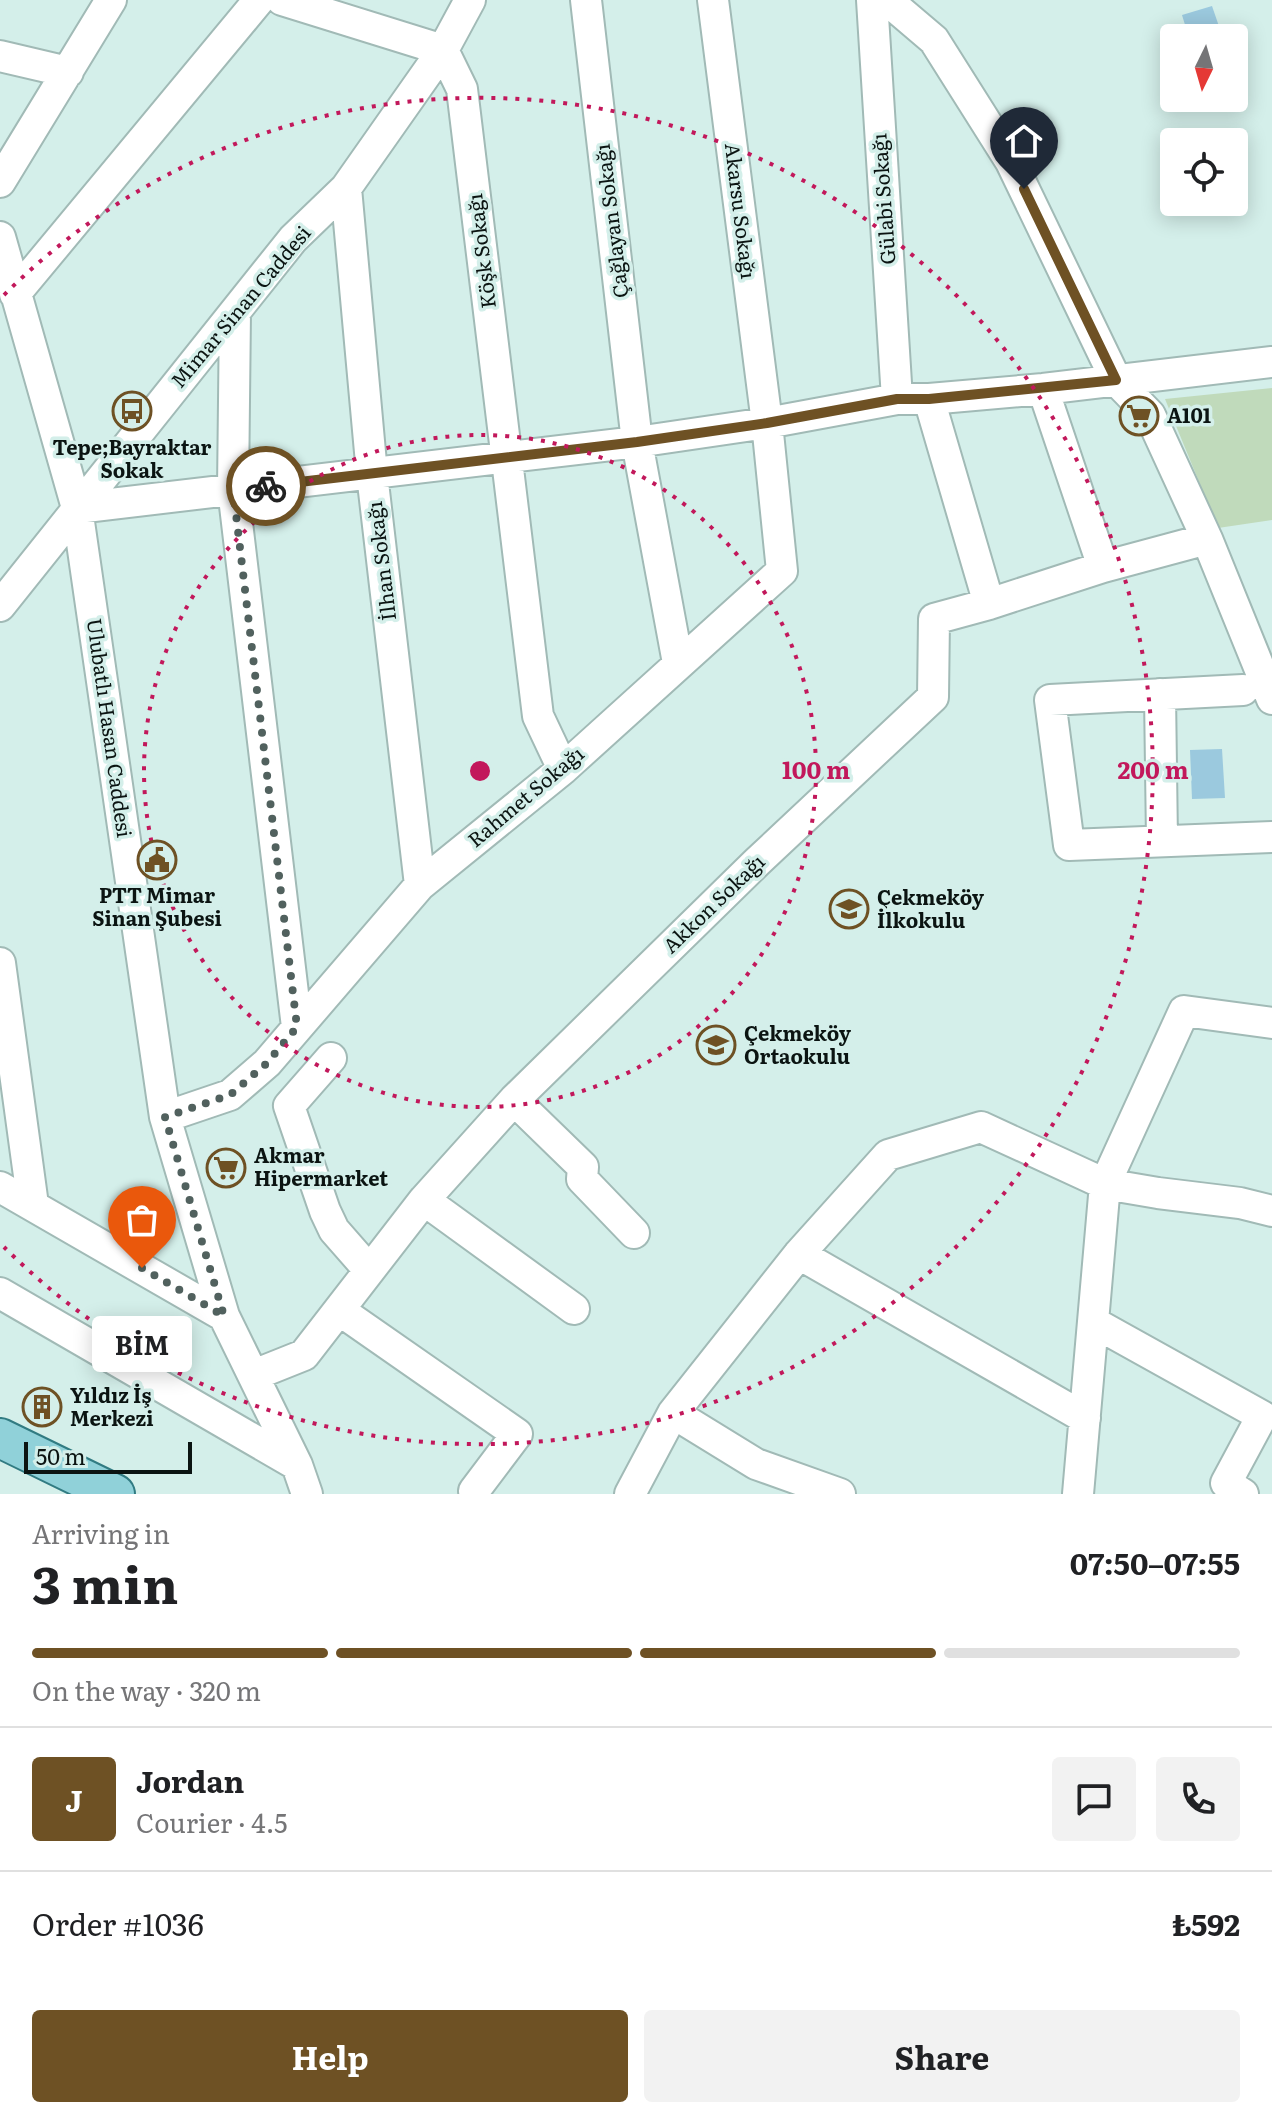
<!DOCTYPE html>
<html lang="en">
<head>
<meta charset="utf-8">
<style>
  :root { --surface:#fff; --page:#f2f2f2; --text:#202124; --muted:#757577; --line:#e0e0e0; --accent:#6e5124 }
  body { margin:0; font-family:Literata,serif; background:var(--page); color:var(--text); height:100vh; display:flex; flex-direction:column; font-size:30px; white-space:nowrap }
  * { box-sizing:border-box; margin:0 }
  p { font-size:26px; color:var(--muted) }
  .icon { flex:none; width:44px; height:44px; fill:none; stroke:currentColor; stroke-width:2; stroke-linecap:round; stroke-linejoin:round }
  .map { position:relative; height:1494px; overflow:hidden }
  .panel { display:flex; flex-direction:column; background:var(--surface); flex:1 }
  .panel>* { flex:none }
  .needle { width:52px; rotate:185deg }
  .controls { position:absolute; left:1160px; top:24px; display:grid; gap:16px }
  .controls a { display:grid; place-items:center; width:88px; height:88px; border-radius:8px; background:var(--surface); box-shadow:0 4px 20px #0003; font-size:40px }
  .scale { position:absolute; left:24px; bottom:20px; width:168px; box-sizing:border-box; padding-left:8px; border:4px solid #0b1412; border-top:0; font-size:22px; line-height:28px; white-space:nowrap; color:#0b1412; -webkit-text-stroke:6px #d4efea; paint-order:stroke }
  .pin { position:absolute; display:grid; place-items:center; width:68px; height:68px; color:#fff; margin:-82px -34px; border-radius:50% 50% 50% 0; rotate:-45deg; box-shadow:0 0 8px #0007 }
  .pin .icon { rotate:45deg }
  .courier { position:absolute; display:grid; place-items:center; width:80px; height:80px; margin:-40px; border:6px solid #6e5124; border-radius:50%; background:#fff; color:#222; box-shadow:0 2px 10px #0007 }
  .bubble { position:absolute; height:56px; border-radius:8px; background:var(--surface); box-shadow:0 4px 20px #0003; font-size:26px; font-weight:700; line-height:56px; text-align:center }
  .overview em { font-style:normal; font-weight:700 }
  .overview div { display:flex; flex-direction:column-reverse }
  .overview { display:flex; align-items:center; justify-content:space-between; height:136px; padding:0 32px }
  h1 { font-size:52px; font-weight:700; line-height:60px }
  .bar { display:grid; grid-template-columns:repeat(4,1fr); gap:12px 8px; align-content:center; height:96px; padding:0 32px }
  .bar i { height:10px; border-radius:6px; background:var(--line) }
  .bar .selected { background:var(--accent) }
  .bar p { grid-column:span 4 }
  .line { display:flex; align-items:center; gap:20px; padding:0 32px; border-top:2px solid var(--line) }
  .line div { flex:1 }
  .round { display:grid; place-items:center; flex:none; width:84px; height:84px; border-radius:8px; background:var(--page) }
  .button { display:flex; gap:16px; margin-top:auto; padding:16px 32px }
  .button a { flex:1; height:92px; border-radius:8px; background:var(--accent); color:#fff; font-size:32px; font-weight:700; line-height:92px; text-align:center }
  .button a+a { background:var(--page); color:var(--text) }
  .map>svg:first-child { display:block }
  .green { fill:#c0dabb }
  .water { fill:#9bc9de }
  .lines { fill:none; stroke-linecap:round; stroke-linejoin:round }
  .minor-casing { stroke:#a1bab6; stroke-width:34 }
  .major-casing { stroke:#317b82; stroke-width:42 }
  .minor { stroke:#fff; stroke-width:30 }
  .major { stroke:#90d1d9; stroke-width:38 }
  .done { stroke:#51615e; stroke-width:8; stroke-dasharray:0 14.4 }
  .route { stroke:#6e5124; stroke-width:10 }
  .ring { fill:none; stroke:#c2185b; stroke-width:4; stroke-dasharray:4 8 }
  .labels { text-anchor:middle; stroke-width:7; stroke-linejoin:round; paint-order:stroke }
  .street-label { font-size:20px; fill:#0b1412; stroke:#d4efea }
  .poi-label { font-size:20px; font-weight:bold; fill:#0b1412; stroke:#d4efea; text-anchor:start }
  .centre { fill:#c2185b; stroke:#d4efea; stroke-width:4 }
  .ring-label { font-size:24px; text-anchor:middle; font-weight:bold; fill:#c2185b; stroke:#d4efea; stroke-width:7; stroke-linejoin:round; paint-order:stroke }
</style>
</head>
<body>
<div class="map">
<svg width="1272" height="1494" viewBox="0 0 1272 1494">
  <rect width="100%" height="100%" fill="#d4efea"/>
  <!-- green -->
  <path class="green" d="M 1272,388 L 1272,520 L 1218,528 L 1165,399 Z"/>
  <!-- water -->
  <path class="water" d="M 1212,6 L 1223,38 L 1189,38 L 1182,15 Z
    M 1222,749 L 1225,798 L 1192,799 L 1190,750 Z"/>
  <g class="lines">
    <defs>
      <path id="minor" d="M 282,0 L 443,50 L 462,89 L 538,716 L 563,769
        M 586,0 L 637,442 L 678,663
        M 872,0 L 897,399
        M 887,0 L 934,40 L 1011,162 L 1116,380 L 1150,415 L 1207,539 L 1272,699
        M 0,56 L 68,72
        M 0,182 L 111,0
        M 346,188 L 372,474 L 420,885
        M 0,237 L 77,508 L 165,1117 L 224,1316 L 297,1465 L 307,1494
        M 15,294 L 259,0
        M 235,312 L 233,489 L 297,1027
        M 1043,389 L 1103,567
        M 929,399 L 989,604
        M 77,508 L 637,442 L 767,423 L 897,399 L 929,399 L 1043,389 L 1272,362
        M 0,606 L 293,239 L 346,188 L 443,50 L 470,0
        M 1243,690 L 1050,700 L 1069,845 L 1272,837
        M 1160,694 L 1162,841
        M 0,963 L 33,1205
        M 331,1058 L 289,1106 L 325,1211 L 334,1230 L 369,1270
        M 514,1100 L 583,1167 L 582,1179 L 634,1233
        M 165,1117 L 230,1095 L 267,1063 L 420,885 L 563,769 L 782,571 L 767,423 L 713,0
        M 0,1187 L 224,1316
        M 424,1200 L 574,1309
        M 799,1254 L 1085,1418
        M 0,1293 L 297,1465
        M 339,1310 L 517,1434 L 474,1491
        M 1093,1322 L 1262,1416 L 1226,1483 L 1243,1494
        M 254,1375 L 304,1355 L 424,1200 L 514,1100 L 757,862 L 933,697 L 934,619 L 989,604 L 1103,567 L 1207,539
        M 673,1413 L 756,1464 L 840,1494
        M 630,1494 L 673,1413 L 799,1254 L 888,1155 L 981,1127 L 1105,1184 L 1158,1193 L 1240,1203 L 1272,1211
        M 1078,1494 L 1105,1184 L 1184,1011 L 1272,1023"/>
      <path id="major" d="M 0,1438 L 115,1494"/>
    </defs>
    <!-- minor casing -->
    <use href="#minor" class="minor-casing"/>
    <!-- major casing -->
    <use href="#major" class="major-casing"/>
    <!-- minor -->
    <use href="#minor" class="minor"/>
    <!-- major -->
    <use href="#major" class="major"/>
  </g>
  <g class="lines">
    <!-- done -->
    <path class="done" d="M 142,1268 L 224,1316 L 165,1117 L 230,1095 L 267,1063 L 297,1027 L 233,489 L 266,486"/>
    <!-- route -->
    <path class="route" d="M 266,486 L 637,442 L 767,423 L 897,399 L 929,399 L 1116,380 L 1024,189"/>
  </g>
  <!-- distance rings -->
  <g class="ring">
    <circle cx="480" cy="771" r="336"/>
    <path d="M4 295A673 673 0 1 1 4 1247"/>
  </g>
  <!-- icons -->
  <defs>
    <symbol id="bus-ring" viewBox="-11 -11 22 22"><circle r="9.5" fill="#d4efea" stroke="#6e5124" stroke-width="1.5"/><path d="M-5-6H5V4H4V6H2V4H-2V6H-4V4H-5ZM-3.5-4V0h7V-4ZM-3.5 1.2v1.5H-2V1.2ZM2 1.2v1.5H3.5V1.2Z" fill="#6e5124"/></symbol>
    <symbol id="supermarket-ring" viewBox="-11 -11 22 22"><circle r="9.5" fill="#d4efea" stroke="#6e5124" stroke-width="1.5"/><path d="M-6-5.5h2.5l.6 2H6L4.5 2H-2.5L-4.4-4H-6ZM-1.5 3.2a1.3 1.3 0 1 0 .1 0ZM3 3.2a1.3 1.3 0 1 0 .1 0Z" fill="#6e5124"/></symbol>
    <symbol id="civic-ring" viewBox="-11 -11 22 22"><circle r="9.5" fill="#d4efea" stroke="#6e5124" stroke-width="1.5"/><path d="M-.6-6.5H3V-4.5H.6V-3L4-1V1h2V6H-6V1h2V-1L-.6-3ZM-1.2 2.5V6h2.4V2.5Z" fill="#6e5124"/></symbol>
    <symbol id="school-ring" viewBox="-11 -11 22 22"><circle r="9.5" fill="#d4efea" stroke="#6e5124" stroke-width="1.5"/><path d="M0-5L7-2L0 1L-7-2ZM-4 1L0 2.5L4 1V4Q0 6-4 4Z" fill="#6e5124"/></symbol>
    <symbol id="building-ring" viewBox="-11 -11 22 22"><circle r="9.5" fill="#d4efea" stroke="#6e5124" stroke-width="1.5"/><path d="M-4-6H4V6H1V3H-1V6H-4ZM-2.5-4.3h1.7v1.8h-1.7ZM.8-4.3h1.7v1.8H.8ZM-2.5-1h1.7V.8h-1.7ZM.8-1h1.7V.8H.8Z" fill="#6e5124"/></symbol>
  </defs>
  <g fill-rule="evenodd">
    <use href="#bus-ring" x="110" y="389" width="44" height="44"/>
    <use href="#supermarket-ring" x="1117" y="394" width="44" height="44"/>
    <use href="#civic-ring" x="135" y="838" width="44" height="44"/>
    <use href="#school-ring" x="827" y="887" width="44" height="44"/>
    <use href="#school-ring" x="694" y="1023" width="44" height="44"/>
    <use href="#supermarket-ring" x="204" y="1146" width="44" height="44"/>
    <use href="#building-ring" x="20" y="1385" width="44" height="44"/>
  </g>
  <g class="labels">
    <!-- street labels -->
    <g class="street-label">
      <text transform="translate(884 199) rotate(-94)" y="7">Gülabi Sokağı</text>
      <text transform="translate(740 211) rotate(83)" y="7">Akarsu Sokağı</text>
      <text transform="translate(612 221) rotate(-97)" y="7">Çağlayan Sokağı</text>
      <text transform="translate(482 251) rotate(-97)" y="7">Köşk Sokağı</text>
      <text transform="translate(241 307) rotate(-50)" y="7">Mimar Sinan Caddesi</text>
      <text transform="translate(382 561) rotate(-97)" y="7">İlhan Sokağı</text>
      <text transform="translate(109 728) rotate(82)" y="7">Ulubatlı Hasan Caddesi</text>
      <text transform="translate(526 797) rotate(-40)" y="7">Rahmet Sokağı</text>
      <text transform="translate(714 904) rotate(-44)" y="7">Akkon Sokağı</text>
    </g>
    <!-- poi labels -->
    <g class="poi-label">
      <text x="1167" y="423">A101</text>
      <text x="132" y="455" text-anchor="middle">Tepe;Bayraktar<tspan x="132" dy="23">Sokak</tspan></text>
      <text x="157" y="903" text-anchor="middle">PTT Mimar<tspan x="157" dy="23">Sinan Şubesi</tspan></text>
      <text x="877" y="905">Çekmeköy<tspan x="877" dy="23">İlkokulu</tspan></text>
      <text x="744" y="1041">Çekmeköy<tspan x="744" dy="23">Ortaokulu</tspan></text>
      <text x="254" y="1163">Akmar<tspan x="254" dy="23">Hipermarket</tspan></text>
      <text x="70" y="1403">Yıldız İş<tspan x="70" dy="23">Merkezi</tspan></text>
    </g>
  </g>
  <circle cx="480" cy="771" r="12" class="centre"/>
  <g class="ring-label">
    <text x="816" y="779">100 m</text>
    <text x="1153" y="779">200 m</text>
  </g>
</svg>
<div class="controls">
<a><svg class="needle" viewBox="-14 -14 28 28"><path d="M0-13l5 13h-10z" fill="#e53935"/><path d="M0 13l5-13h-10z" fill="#757577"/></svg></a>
<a><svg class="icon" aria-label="locate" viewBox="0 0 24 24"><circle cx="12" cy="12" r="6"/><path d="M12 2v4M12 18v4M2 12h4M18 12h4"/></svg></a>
</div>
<div class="scale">50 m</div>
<div class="pin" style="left:142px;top:1268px;background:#ea580c"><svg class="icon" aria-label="bag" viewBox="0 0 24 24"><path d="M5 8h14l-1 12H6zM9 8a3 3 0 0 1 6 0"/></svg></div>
<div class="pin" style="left:1024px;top:189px;background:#1f2937"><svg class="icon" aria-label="home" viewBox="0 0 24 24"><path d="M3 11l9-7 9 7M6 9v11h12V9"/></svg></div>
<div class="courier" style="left:266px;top:486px"><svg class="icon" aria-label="bike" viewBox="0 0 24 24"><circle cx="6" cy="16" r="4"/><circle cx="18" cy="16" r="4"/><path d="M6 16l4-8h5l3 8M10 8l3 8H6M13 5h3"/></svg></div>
<div class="bubble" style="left:92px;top:1316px;width:100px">BİM</div>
</div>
<section class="panel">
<div class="overview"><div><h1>3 min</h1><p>Arriving in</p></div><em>07:50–07:55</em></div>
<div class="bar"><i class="selected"></i><i class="selected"></i><i class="selected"></i><i></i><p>On the way · 320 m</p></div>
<div class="line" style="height:144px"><b class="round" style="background:var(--accent);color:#fff">J</b><div><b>Jordan</b><p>Courier · 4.5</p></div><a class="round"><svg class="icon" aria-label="chat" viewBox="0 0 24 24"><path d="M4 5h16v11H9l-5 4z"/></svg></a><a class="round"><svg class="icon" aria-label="phone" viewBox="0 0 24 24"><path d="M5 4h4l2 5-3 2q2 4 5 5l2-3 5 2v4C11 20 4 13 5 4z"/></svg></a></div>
<div class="line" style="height:104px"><div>Order #1036</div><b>₺592</b></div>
<div class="button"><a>Help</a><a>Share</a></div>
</section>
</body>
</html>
